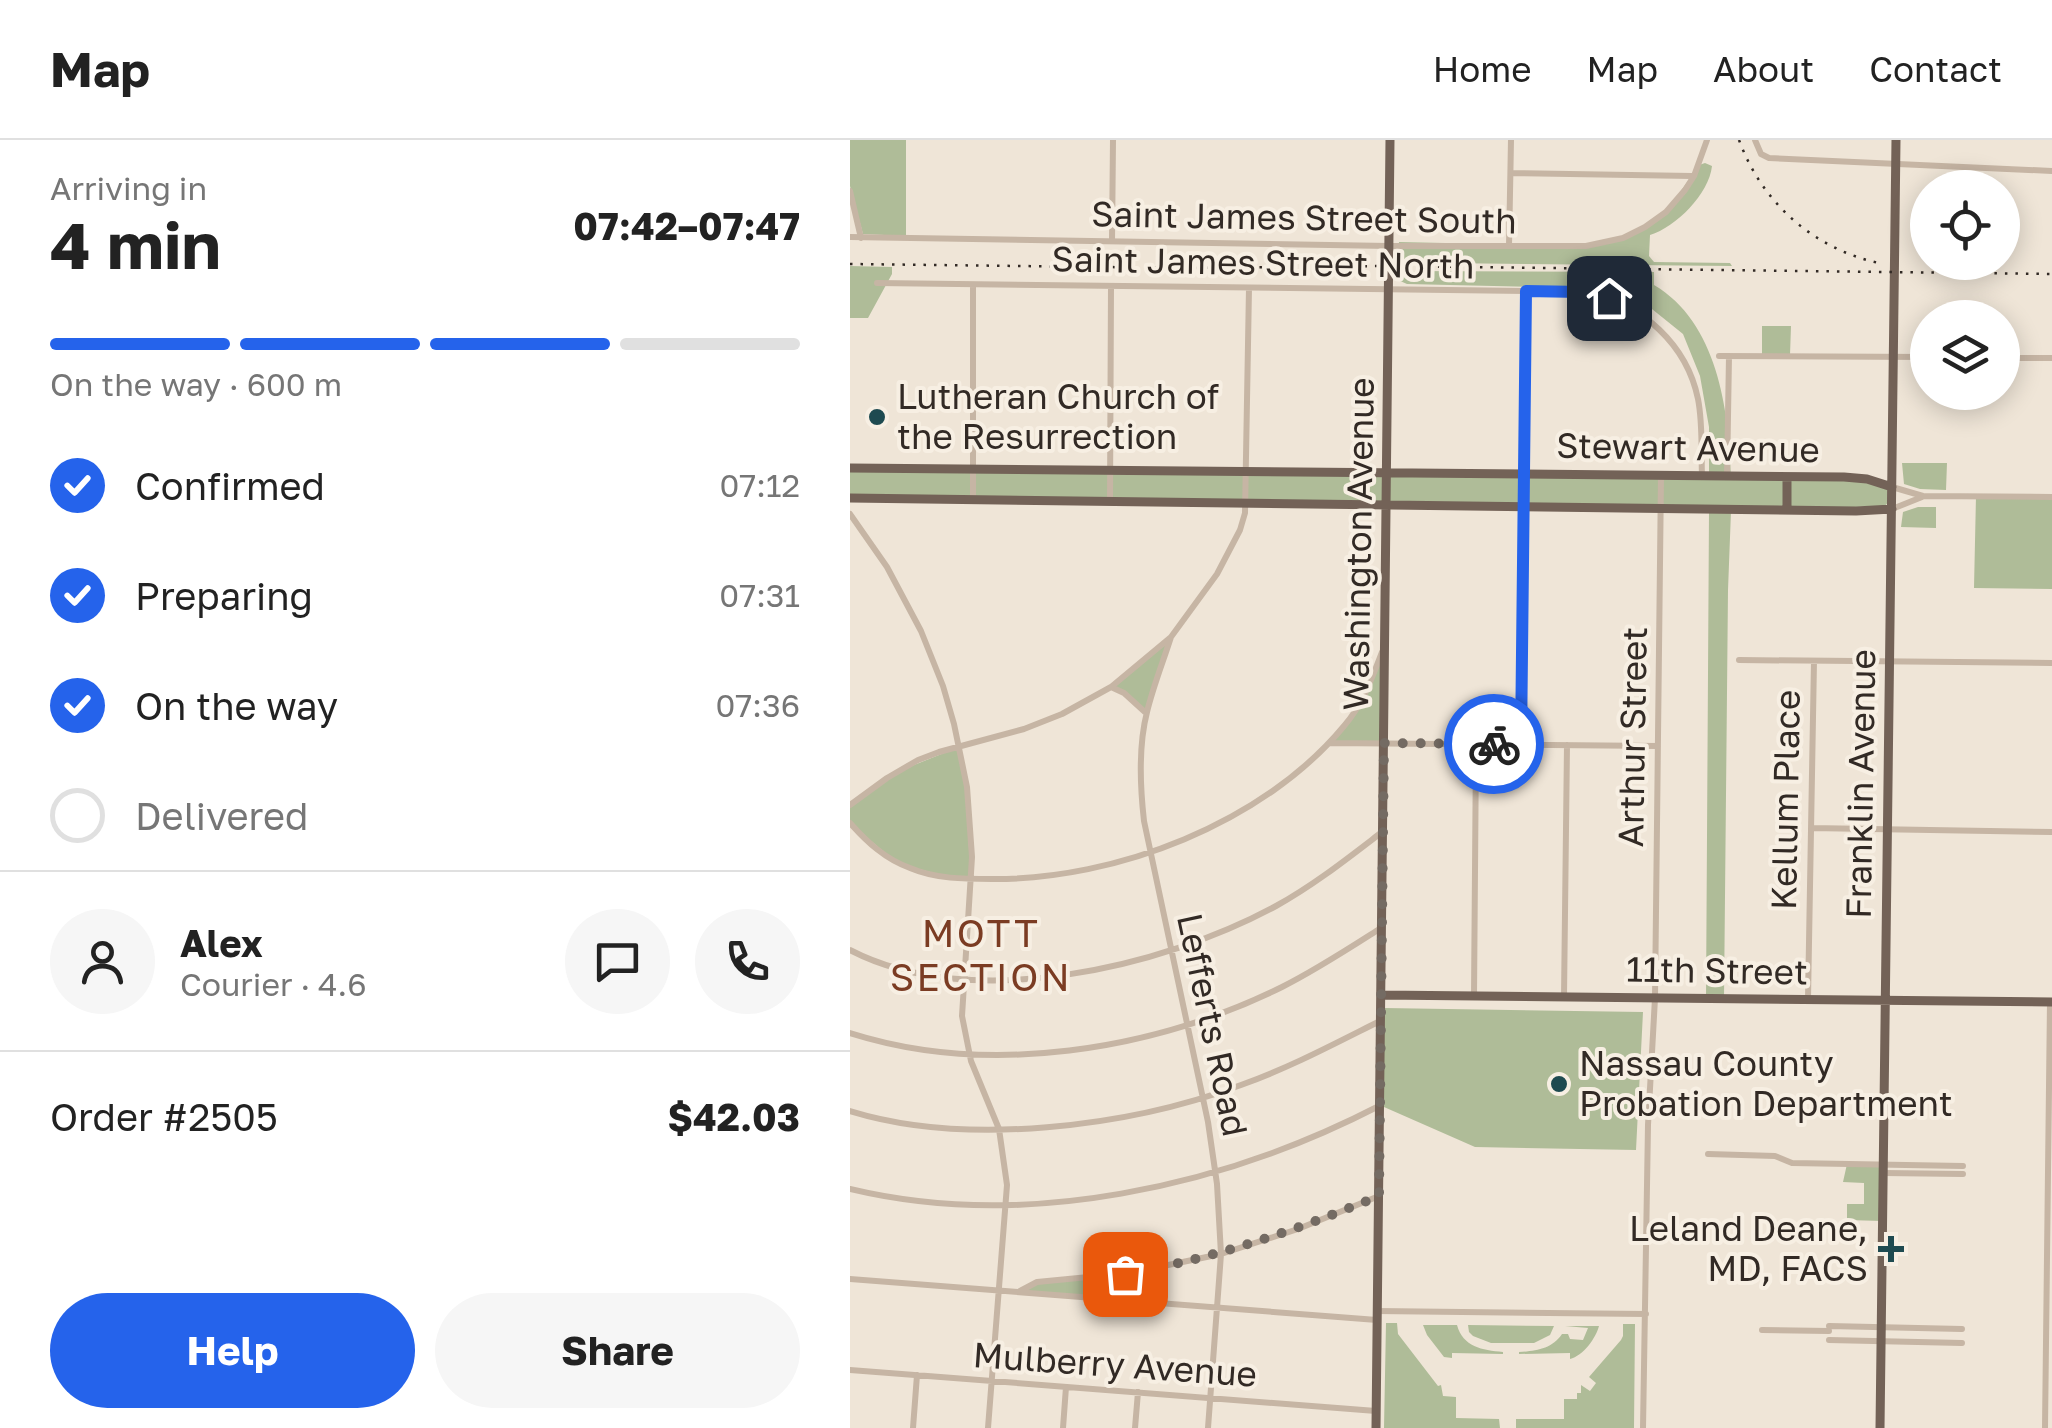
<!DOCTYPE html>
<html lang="en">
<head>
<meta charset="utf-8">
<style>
  :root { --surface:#fff; --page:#f6f6f6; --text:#222; --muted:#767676; --line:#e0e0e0; --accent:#2563eb }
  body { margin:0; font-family:"Golos Text",sans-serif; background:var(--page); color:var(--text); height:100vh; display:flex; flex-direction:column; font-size:38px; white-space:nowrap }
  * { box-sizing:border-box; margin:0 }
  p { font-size:32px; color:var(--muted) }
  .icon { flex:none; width:55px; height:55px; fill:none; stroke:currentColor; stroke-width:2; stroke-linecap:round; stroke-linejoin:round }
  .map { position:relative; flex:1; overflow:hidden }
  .panel { display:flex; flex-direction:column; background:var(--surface); width:850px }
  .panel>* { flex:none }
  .controls { position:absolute; left:1060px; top:30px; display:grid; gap:20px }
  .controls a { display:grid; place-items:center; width:110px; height:110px; border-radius:50%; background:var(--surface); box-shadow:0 5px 25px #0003; font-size:50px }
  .pin { position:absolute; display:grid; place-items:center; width:85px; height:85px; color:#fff; margin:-42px; border-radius:20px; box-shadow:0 5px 15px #0006 }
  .courier { position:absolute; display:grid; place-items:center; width:100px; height:100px; margin:-50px; border:8px solid #2563eb; border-radius:50%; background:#fff; color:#222; box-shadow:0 2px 12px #0007 }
  .headline em { font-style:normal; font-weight:700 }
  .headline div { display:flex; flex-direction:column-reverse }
  .headline { display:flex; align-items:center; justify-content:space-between; height:170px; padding:0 50px }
  h1 { font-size:65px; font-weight:700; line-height:75px }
  .bar { display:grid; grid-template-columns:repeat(4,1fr); gap:15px 10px; align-content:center; height:120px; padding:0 50px }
  .bar i { height:12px; border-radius:8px; background:var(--line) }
  .bar .selected { background:var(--accent) }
  .bar p { grid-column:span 4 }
  .line { display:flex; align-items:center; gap:25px; padding:0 50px; border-top:2px solid var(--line) }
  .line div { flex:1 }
  .round { display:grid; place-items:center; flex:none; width:105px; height:105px; border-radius:52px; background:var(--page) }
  ol { padding:0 50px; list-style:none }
  li { display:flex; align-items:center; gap:30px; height:110px }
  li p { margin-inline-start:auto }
  li .icon { padding:10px; border-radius:50%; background:var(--accent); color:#fff; stroke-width:4 }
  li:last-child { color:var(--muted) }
  li i { width:55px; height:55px; border:5px solid var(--line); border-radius:50% }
  .primary-button { display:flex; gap:20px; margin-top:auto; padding:20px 50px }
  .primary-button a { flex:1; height:115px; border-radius:60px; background:var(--accent); color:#fff; font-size:40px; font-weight:700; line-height:115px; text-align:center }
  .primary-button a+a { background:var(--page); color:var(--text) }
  header { display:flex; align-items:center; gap:60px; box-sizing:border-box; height:140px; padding:0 50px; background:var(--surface); border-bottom:2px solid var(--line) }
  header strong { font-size:48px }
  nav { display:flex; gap:55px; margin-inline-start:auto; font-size:35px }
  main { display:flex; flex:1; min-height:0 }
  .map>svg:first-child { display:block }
  .green { fill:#afbc98 }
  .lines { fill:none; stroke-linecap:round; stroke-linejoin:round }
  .minor { stroke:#c6b5a4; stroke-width:6 }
  .major { stroke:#736257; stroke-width:9 }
  .rail { stroke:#322a25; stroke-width:2.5; stroke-dasharray:2.5 8; stroke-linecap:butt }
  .done { stroke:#746b63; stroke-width:10; stroke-dasharray:0 18 }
  .route { stroke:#2563eb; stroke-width:12 }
  .poi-dot { fill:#1e4a50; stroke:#f7efe3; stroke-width:4 }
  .labels { text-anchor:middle; stroke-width:8; stroke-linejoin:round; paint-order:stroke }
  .street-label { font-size:35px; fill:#322a25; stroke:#f7efe3 }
  .poi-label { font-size:35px; fill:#322a25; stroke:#f7efe3; text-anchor:start }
  .neighbourhood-label { font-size:38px; letter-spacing:2.5px; fill:#7b3c23; stroke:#f7efe3 }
</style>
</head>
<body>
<header>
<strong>Map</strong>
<nav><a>Home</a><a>Map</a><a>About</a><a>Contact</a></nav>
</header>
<main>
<section class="panel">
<div class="headline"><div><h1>4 min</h1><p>Arriving in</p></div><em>07:42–07:47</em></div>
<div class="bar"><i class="selected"></i><i class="selected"></i><i class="selected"></i><i></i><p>On the way · 600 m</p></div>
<ol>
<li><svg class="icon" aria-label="check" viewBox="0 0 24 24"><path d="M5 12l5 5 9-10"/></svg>Confirmed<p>07:12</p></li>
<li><svg class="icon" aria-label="check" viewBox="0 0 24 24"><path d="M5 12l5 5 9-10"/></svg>Preparing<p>07:31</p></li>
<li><svg class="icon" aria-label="check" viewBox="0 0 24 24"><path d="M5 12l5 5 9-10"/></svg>On the way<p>07:36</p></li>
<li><i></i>Delivered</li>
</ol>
<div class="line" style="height:180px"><a class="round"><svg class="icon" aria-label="person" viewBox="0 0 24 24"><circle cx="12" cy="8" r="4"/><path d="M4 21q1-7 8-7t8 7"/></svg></a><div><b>Alex</b><p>Courier · 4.6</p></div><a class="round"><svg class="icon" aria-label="chat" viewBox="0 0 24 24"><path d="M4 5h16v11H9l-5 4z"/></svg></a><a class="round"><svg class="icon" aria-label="phone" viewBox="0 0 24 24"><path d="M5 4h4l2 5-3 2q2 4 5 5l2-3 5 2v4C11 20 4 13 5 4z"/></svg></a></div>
<div class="line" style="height:130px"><div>Order #2505</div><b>$42.03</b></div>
<div class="primary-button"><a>Help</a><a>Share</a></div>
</section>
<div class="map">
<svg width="1202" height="1288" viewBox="0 0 1202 1288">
  <rect width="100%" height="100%" fill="#efe5d7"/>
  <!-- green -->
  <path class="green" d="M 0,0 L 56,0 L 56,96 L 13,94 L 0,46 Z
    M 855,23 L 862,26 C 859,54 826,87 800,95 L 799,116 L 804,122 L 880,123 L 882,126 L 587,123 L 552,119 L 548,116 L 549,102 L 736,106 L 773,98 L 817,71 L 849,25 Z
    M 0,126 L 42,127 L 42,134 L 18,178 L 0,178 Z
    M 552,131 L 804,132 L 804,145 C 867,182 879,269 881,336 L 992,337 L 1038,348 L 1039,361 L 1035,366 L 881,371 L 878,450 L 874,859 L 856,859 L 859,371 L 0,358 L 0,325 L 859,336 L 859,287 L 850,236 L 833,194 L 797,165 L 763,154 L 726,148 L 557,144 L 548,140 L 546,137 Z
    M 912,186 L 941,186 L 940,215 L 912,215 Z
    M 1052,323 L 1097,323 L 1096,350 L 1070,349 L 1054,344 Z
    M 1126,356 L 1202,356 L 1202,449 L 1124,448 Z
    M 1068,367 L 1086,367 L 1086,388 L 1051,387 L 1053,372 Z
    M 320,499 L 296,573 L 287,563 L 261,547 Z
    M 536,503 L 534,603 L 478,603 L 510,564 Z
    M 109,607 L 117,647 L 120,739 L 102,738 L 47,723 L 0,683 L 0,665 L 49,631 Z
    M 534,868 L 793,872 L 786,1010 L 625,1007 L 534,967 Z
    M 997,1024 L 1032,1024 L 1032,1081 L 997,1080 L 997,1064 L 1014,1064 L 1014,1043 L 993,1042 Z
    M 275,1133 L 275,1160 L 169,1152 L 180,1143 Z
    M 536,1183 L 547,1183 L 548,1194 L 588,1246 L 591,1245 L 593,1256 L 606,1257 L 606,1278 L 649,1279 L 650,1288 L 534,1288 Z
    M 773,1184 L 785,1184 L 784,1288 L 666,1288 L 666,1279 L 714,1279 L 714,1259 L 727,1259 L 727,1253 L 731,1253 L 731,1245 L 740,1251 L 746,1243 L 739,1237 L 771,1200 L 773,1196 Z
    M 573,1185 L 607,1185 C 613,1207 632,1210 653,1212 L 653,1214 L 602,1213 L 602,1218 L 594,1217 L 577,1195 Z
    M 618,1185 L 704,1186 L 700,1195 L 684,1203 L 641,1203 L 623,1196 L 619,1192 Z
    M 715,1186 L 749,1186 C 746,1198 733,1216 720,1219 L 720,1213 L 669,1214 L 669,1212 C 686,1211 702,1209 712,1194 L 718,1194 L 720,1199 L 733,1200 L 738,1188 Z"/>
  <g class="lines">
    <!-- minor -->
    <path class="minor" d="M 905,0 L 911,14 L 919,18 L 1202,31
      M 661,33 L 842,36
      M 0,51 L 11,98
      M 0,97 L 539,106 L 736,106 L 773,98 L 795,87 L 816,72 L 835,50 L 844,36 L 857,0
      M 262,101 L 263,0
      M 659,106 L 661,0
      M 27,143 L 677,151 C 697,151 718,150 738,153 C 792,163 837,205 848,259 C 853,284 851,311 852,336
      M 869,216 L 1078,217
      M 1152,218 L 1202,218
      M 877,336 L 879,216
      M 1042,347 L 1073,356 L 1202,357
      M 123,359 L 123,145
      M 260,361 L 261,146
      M 1042,369 L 1072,357
      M 0,374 L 37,427 L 71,491 L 93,546 L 104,584 L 117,647 L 122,717 L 112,876 L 121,921 L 149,989 L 157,1045 L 138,1288
      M 321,497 C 313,522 303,547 297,572 C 288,607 290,646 294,681 L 358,982 L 367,1044 L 371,1114 L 358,1288
      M 889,520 L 1202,523
      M 261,547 L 274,553 L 296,573
      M 479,603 L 808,606
      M 671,605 L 677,151
      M 0,665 L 37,638 L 68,620 L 89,612 L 174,589 L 212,574 L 261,547 L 321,497 L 367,434 L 390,390 L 395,373 L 399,148
      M 0,683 C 17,702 35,719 60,728 C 86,739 114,739 142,739 C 266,740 414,683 494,586 C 513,564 522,538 532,512
      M 961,688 L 1202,692
      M 0,810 C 121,873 312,828 426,766 C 464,745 498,718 532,692
      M 624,856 L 626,604
      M 714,857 L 717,605
      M 958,859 L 964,521
      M 0,893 C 139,937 302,911 432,847 C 466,830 498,809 531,788
      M 0,971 C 117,1007 278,987 391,945 C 439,928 484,904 530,881
      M 858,1014 L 925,1016 L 942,1023 L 1113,1026
      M 1034,1033 L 1113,1034
      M 0,1049 C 175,1091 372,1047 529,966
      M 0,1139 L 527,1180
      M 170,1151 L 187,1142 L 280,1133 L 371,1114 L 448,1089 L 529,1056
      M 275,1160 L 275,1133
      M 527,1171 L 796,1174
      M 979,1186 L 1112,1189
      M 912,1190 L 979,1191
      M 979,1200 L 1112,1203
      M 0,1230 L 526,1271
      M 63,1288 L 67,1235
      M 213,1288 L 216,1247
      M 285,1288 L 288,1252
      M 793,1288 L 798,985 L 805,858 L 811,336
      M 1195,1288 L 1200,862"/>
    <!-- major -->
    <path class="major" d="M 0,328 L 994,337 L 1017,339 L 1042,347
      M 937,337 L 937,370
      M 0,358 L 1006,371 L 1042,369
      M 531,855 L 1202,862
      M 526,1288 L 540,0
      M 1030,1288 L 1046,0"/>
    <!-- rail -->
    <path class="rail" d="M 889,0 C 912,63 964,109 1029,123
      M 0,124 L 339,128 L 529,126 L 1202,134"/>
  </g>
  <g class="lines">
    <!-- done -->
    <path class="done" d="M 275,1134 C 366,1118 444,1091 529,1056 L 534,603 L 644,604"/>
    <!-- route -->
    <path class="route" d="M 644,604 L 671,604 L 676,151 L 731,152 L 759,158"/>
  </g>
  <!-- markers -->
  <g class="poi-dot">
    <circle cx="27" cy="277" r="10"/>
    <circle cx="709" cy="944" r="10"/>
    <path d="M1036 1094h10v10h10v10h-10v10h-10v-10h-10v-10h10z"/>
  </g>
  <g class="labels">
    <!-- street labels -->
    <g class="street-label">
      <text transform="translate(454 78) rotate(1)" y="12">Saint James Street South</text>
      <text transform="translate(413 123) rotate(1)" y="12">Saint James Street North</text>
      <text transform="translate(838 308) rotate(1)" y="12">Stewart Avenue</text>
      <text transform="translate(509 404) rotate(-89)" y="12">Washington Avenue</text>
      <text transform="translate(783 597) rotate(-89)" y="12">Arthur Street</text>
      <text transform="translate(1011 644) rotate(-89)" y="12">Franklin Avenue</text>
      <text transform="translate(936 660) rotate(-89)" y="12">Kellum Place</text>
      <text transform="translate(867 831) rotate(1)" y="12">11th Street</text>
      <text transform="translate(362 885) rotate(78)" y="12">Lefferts Road</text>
      <text transform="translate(265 1225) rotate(4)" y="12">Mulberry Avenue</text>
    </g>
    <!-- poi labels -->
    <g class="poi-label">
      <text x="47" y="269">Lutheran Church of<tspan x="47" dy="40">the Resurrection</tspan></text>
      <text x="729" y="936">Nassau County<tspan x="729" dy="40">Probation Department</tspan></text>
      <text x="1018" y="1101" text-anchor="end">Leland Deane,<tspan x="1018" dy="40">MD, FACS</tspan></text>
    </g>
    <!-- neighbourhood labels -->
    <g class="neighbourhood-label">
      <text x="131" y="807">MOTT<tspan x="131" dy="44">SECTION</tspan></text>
    </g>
  </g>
</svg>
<div class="controls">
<a><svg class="icon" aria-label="locate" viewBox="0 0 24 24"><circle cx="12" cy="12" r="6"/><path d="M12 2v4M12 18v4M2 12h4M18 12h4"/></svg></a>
<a><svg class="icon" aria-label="layers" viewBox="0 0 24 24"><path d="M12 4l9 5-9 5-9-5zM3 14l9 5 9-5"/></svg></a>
</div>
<div class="pin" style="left:275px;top:1134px;background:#ea580c"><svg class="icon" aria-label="bag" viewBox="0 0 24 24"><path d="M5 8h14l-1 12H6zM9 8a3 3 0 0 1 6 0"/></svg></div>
<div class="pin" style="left:759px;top:158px;background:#1f2937"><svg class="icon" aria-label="home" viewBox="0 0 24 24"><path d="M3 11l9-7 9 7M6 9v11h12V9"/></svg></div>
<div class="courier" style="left:644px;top:604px"><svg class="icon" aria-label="bike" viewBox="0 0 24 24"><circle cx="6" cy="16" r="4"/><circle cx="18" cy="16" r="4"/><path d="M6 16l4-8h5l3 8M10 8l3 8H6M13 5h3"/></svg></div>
</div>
</main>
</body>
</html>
